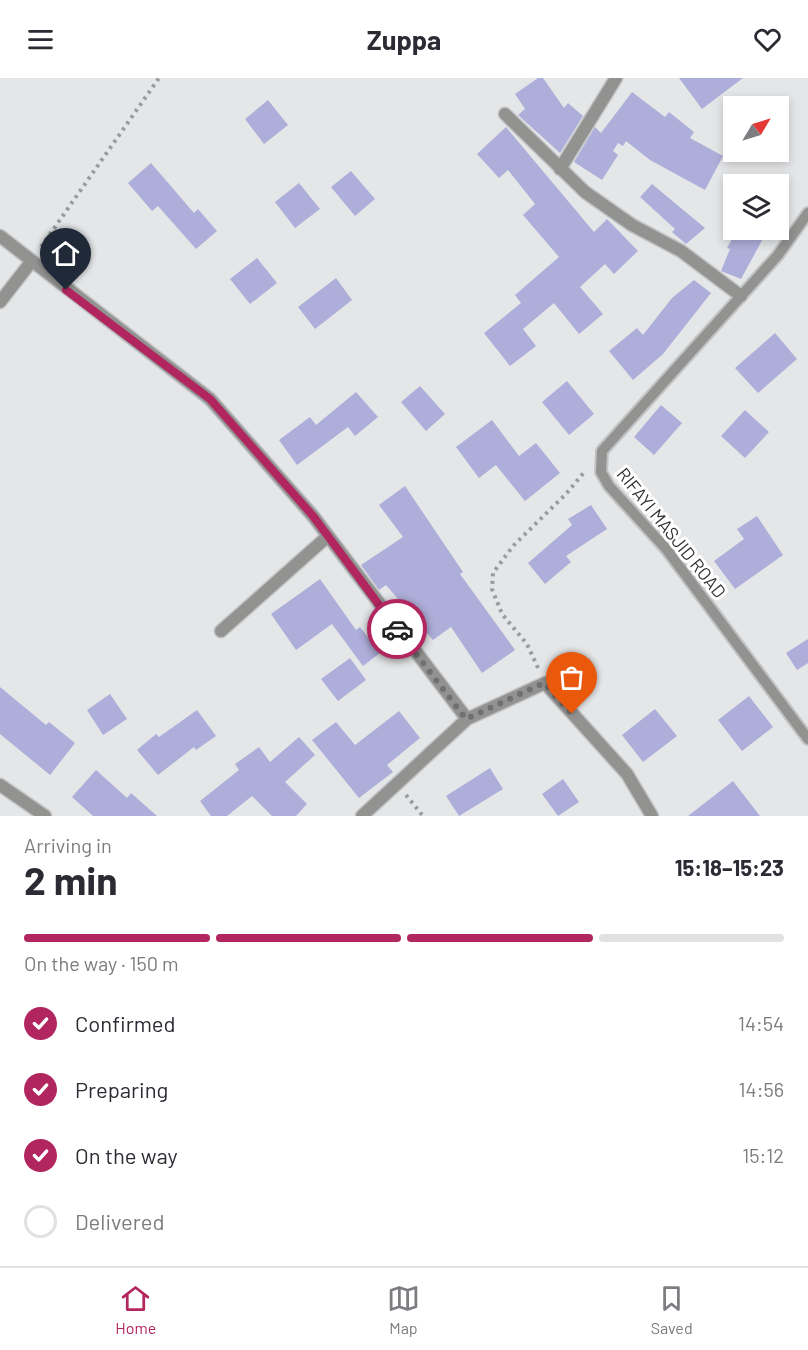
<!DOCTYPE html>
<html lang="en">
<head>
<meta charset="utf-8">
<style>
  :root { --surface:#fff; --page:#f2f2f3; --text:#2b2b33; --muted:#7c7c81; --line:#e1e1e2; --accent:#b2265f }
  body { margin:0; font-family:Barlow,sans-serif; background:var(--page); color:var(--text); height:100vh; display:flex; flex-direction:column; font-size:22px; white-space:nowrap }
  * { box-sizing:border-box; margin:0 }
  p { font-size:20px; color:var(--muted) }
  .icon { flex:none; width:33px; height:33px; fill:none; stroke:currentColor; stroke-width:2; stroke-linecap:round; stroke-linejoin:round }
  .map { position:relative; height:738px; overflow:hidden }
  .details { display:flex; flex-direction:column; background:var(--surface); flex:1 }
  .details>* { flex:none }
  .needle { width:39px; rotate:52deg }
  .controls { position:absolute; left:723px; top:18px; display:grid; gap:12px }
  .controls a { display:grid; place-items:center; width:66px; height:66px; border-radius:0px; background:var(--surface); box-shadow:0 3px 9px #0003; font-size:30px }
  .pin { position:absolute; display:grid; place-items:center; width:51px; height:51px; color:#fff; margin:-62px -26px; border-radius:50% 50% 50% 0; rotate:-45deg; box-shadow:0 0 6px #0007 }
  .pin .icon { rotate:45deg }
  .courier { position:absolute; display:grid; place-items:center; width:60px; height:60px; margin:-30px; border:4px solid #b2265f; border-radius:50%; background:#fff; color:#222; box-shadow:0 2px 8px #0007 }
  .summary em { font-style:normal; font-weight:700 }
  .summary div { display:flex; flex-direction:column-reverse }
  .summary { display:flex; align-items:center; justify-content:space-between; height:102px; padding:0 24px }
  h1 { font-size:39px; font-weight:700; line-height:45px }
  .bar { display:grid; grid-template-columns:repeat(4,1fr); gap:9px 6px; align-content:center; height:72px; padding:0 24px }
  .bar i { height:8px; border-radius:4px; background:var(--line) }
  .bar .on { background:var(--accent) }
  .bar p { grid-column:span 4 }
  ol { padding:0 24px; list-style:none }
  li { display:flex; align-items:center; gap:18px; height:66px }
  li p { margin-inline-start:auto }
  li .icon { padding:6px; border-radius:50%; background:var(--accent); color:#fff; stroke-width:4 }
  li:last-child { color:var(--muted) }
  li i { width:33px; height:33px; border:3px solid var(--line); border-radius:50% }
  header { display:flex; justify-content:space-between; align-items:center; height:78px; padding:0 24px; background:var(--surface); font-size:27px; font-weight:700 }
  .tabs { display:flex; justify-content:space-around; align-items:center; height:84px; border-top:2px solid var(--line); background:var(--surface); font-size:16px; color:var(--muted) }
  .tabs a { display:grid; justify-items:center; gap:3px }
  .tabs .on { color:var(--accent) }
  .map>svg:first-child { display:block }
  .building { fill:#aeaeda }
  .lines { fill:none; stroke-linecap:round; stroke-linejoin:round }
  .service-casing { stroke:#c1c2c4; stroke-width:14 }
  .minor-casing { stroke:#c1c2c4; stroke-width:15 }
  .path { stroke:#9a9b9c; stroke-width:4; stroke-dasharray:3 4.5; stroke-linecap:butt }
  .service { stroke:#929291; stroke-width:10 }
  .minor { stroke:#929291; stroke-width:12 }
  .done { stroke:#707072; stroke-width:6; stroke-dasharray:0 10.8 }
  .route { stroke:#b2265f; stroke-width:8 }
  .labels { text-anchor:middle; stroke-width:6; stroke-linejoin:round; paint-order:stroke }
  .street-label { font-size:18px; fill:#313132; stroke:#fff }
</style>
</head>
<body>
<header><svg class="icon" aria-label="menu" viewBox="0 0 24 24"><path d="M4 6h16M4 12h16M4 18h16"/></svg>Zuppa<svg class="icon" aria-label="heart" viewBox="0 0 24 24"><path d="M12 20l-8-8c-3-5 5-10 8-4 3-6 11-1 8 4z"/></svg></header>
<div class="map">
<svg width="808" height="738" viewBox="0 0 808 738">
  <rect width="100%" height="100%" fill="#e5e6e8"/>
  <!-- building -->
  <path class="building" d="M 538,0 L 543,0 L 564,30 L 568,25 L 583,38 L 560,75 L 518,37 L 525,31 L 515,16 Z
    M 679,0 L 743,0 L 702,31 Z
    M 632,14 L 665,39 L 669,34 L 694,54 L 690,60 L 723,78 L 705,112 L 650,82 L 626,63 L 623,68 L 618,65 L 613,73 L 618,77 L 602,102 L 574,84 L 595,49 L 601,55 Z
    M 268,22 L 288,47 L 264,66 L 245,41 Z
    M 506,49 L 594,154 L 607,141 L 638,173 L 614,196 L 605,186 L 580,209 L 603,236 L 579,256 L 554,225 L 523,251 L 536,268 L 510,288 L 484,255 L 521,225 L 515,217 L 559,179 L 523,137 L 535,126 L 508,92 L 499,100 L 477,76 Z
    M 151,85 L 194,135 L 198,131 L 217,153 L 196,171 L 158,128 L 152,133 L 128,105 Z
    M 351,93 L 375,121 L 355,138 L 331,109 Z
    M 299,105 L 320,131 L 295,150 L 275,124 Z
    M 652,106 L 705,150 L 686,166 L 672,154 L 675,151 L 640,119 Z
    M 737,152 L 756,152 L 765,157 L 741,201 L 721,193 L 730,171 L 727,170 Z
    M 257,180 L 277,205 L 250,226 L 230,201 Z
    M 336,200 L 352,222 L 315,251 L 298,229 Z
    M 694,202 L 711,215 L 663,276 L 633,302 L 609,273 L 637,250 L 643,257 L 672,220 Z
    M 775,255 L 797,281 L 758,315 L 735,290 Z
    M 567,303 L 594,336 L 569,357 L 542,324 Z
    M 420,308 L 445,336 L 426,353 L 401,324 Z
    M 356,314 L 378,339 L 355,358 L 348,349 L 297,387 L 279,362 L 310,339 L 316,347 Z
    M 661,327 L 682,345 L 654,377 L 634,359 Z
    M 745,332 L 769,354 L 745,380 L 721,358 Z
    M 492,342 L 519,378 L 536,365 L 560,395 L 525,423 L 496,387 L 479,400 L 456,369 Z
    M 405,408 L 463,494 L 460,496 L 515,572 L 482,595 L 451,549 L 433,562 L 386,507 L 379,512 L 361,487 L 403,459 L 379,427 Z
    M 591,427 L 607,451 L 566,478 L 571,484 L 545,506 L 528,485 L 572,447 L 568,441 Z
    M 757,438 L 783,477 L 735,511 L 714,483 L 744,461 L 737,451 Z
    M 320,501 L 356,552 L 360,549 L 380,575 L 363,588 L 332,546 L 296,572 L 271,536 Z
    M 808,561 L 808,585 L 797,592 L 786,575 Z
    M 350,580 L 366,602 L 338,623 L 321,601 Z
    M 0,609 L 46,647 L 49,644 L 75,665 L 50,697 L 0,656 Z
    M 110,616 L 127,641 L 103,657 L 87,632 Z
    M 749,618 L 773,649 L 742,673 L 718,642 Z
    M 655,631 L 677,658 L 643,684 L 622,657 Z
    M 197,632 L 216,658 L 196,672 L 194,669 L 158,697 L 137,672 L 156,656 L 159,659 Z
    M 399,633 L 420,660 L 387,687 L 393,694 L 359,720 L 312,662 L 336,644 L 355,667 Z
    M 299,659 L 315,677 L 285,704 L 307,726 L 296,738 L 272,738 L 252,718 L 227,738 L 211,738 L 200,723 L 239,692 L 235,686 L 259,669 L 270,684 Z
    M 490,690 L 503,711 L 459,738 L 446,718 Z
    M 96,692 L 127,720 L 131,715 L 157,738 L 93,738 L 72,719 Z
    M 563,701 L 579,724 L 558,738 L 542,716 Z
    M 733,703 L 760,738 L 688,738 Z"/>
  <g class="lines">
    <defs>
      <path id="service" d="M 808,135 L 778,177 L 602,373 L 601,394 L 609,408 L 667,472 L 808,661"/>
      <path id="minor" d="M 505,36 L 585,114 L 632,147 L 681,173 L 741,218
        M 560,91 L 616,0
        M 0,158 L 210,321 L 313,438 L 467,641 L 545,605 L 627,696 L 652,738
        M 0,224 L 31,184
        M 221,553 L 328,458
        M 0,707 L 45,738
        M 362,738 L 467,641"/>
    </defs>
    <!-- service casing -->
    <use href="#service" class="service-casing"/>
    <!-- minor casing -->
    <use href="#minor" class="minor-casing"/>
    <!-- path -->
    <path class="path" d="M 41,169 L 159,0
      M 538,590 L 527,566 L 502,536 L 492,511 L 493,495 L 513,468 L 566,416 L 586,392
      M 406,717 L 423,738"/>
    <!-- service -->
    <use href="#service" class="service"/>
    <!-- minor -->
    <use href="#minor" class="minor"/>
  </g>
  <g class="lines">
    <!-- done -->
    <path class="done" d="M 397,551 L 466,641 L 544,605 L 572,636"/>
    <!-- route -->
    <path class="route" d="M 66,212 L 210,321 L 313,438 L 397,551"/>
  </g>
  <g class="labels">
    <!-- street labels -->
    <g class="street-label">
      <text transform="translate(671 455) rotate(51)" y="6">RIFAYI MASJID ROAD</text>
    </g>
  </g>
</svg>
<div class="controls">
<a><svg class="needle" viewBox="-14 -14 28 28"><path d="M0-13l5 13h-10z" fill="#e53935"/><path d="M0 13l5-13h-10z" fill="#7c7c81"/></svg></a>
<a><svg class="icon" aria-label="layers" viewBox="0 0 24 24"><path d="M12 4l9 5-9 5-9-5zM3 14l9 5 9-5"/></svg></a>
</div>
<div class="pin" style="left:572px;top:636px;background:#ea580c"><svg class="icon" aria-label="bag" viewBox="0 0 24 24"><path d="M5 8h14l-1 12H6zM9 8a3 3 0 0 1 6 0"/></svg></div>
<div class="pin" style="left:66px;top:212px;background:#1f2937"><svg class="icon" aria-label="home" viewBox="0 0 24 24"><path d="M3 11l9-7 9 7M6 9v11h12V9"/></svg></div>
<div class="courier" style="left:397px;top:551px"><svg class="icon" aria-label="car" viewBox="0 0 24 24"><path d="M5 17H2v-5l4-1 3-4h7l3 4 3 1v5h-3M9 17h6M6 11h13"/><circle cx="7" cy="17" r="2"/><circle cx="17" cy="17" r="2"/></svg></div>
</div>
<section class="details">
<div class="summary"><div><h1>2 min</h1><p>Arriving in</p></div><em>15:18–15:23</em></div>
<div class="bar"><i class="on"></i><i class="on"></i><i class="on"></i><i></i><p>On the way · 150 m</p></div>
<ol>
<li><svg class="icon" aria-label="check" viewBox="0 0 24 24"><path d="M5 12l5 5 9-10"/></svg>Confirmed<p>14:54</p></li>
<li><svg class="icon" aria-label="check" viewBox="0 0 24 24"><path d="M5 12l5 5 9-10"/></svg>Preparing<p>14:56</p></li>
<li><svg class="icon" aria-label="check" viewBox="0 0 24 24"><path d="M5 12l5 5 9-10"/></svg>On the way<p>15:12</p></li>
<li><i></i>Delivered</li>
</ol>
</section>
<nav class="tabs">
<a class="on"><svg class="icon" aria-label="home" viewBox="0 0 24 24"><path d="M3 11l9-7 9 7M6 9v11h12V9"/></svg>Home</a>
<a><svg class="icon" aria-label="map" viewBox="0 0 24 24"><path d="M3 6l6-2 6 2 6-2v14l-6 2-6-2-6 2zM9 4v14M15 6v14"/></svg>Map</a>
<a><svg class="icon" aria-label="saved" viewBox="0 0 24 24"><path d="M7 4h10v16l-5-4-5 4z"/></svg>Saved</a>
</nav>
</body>
</html>
